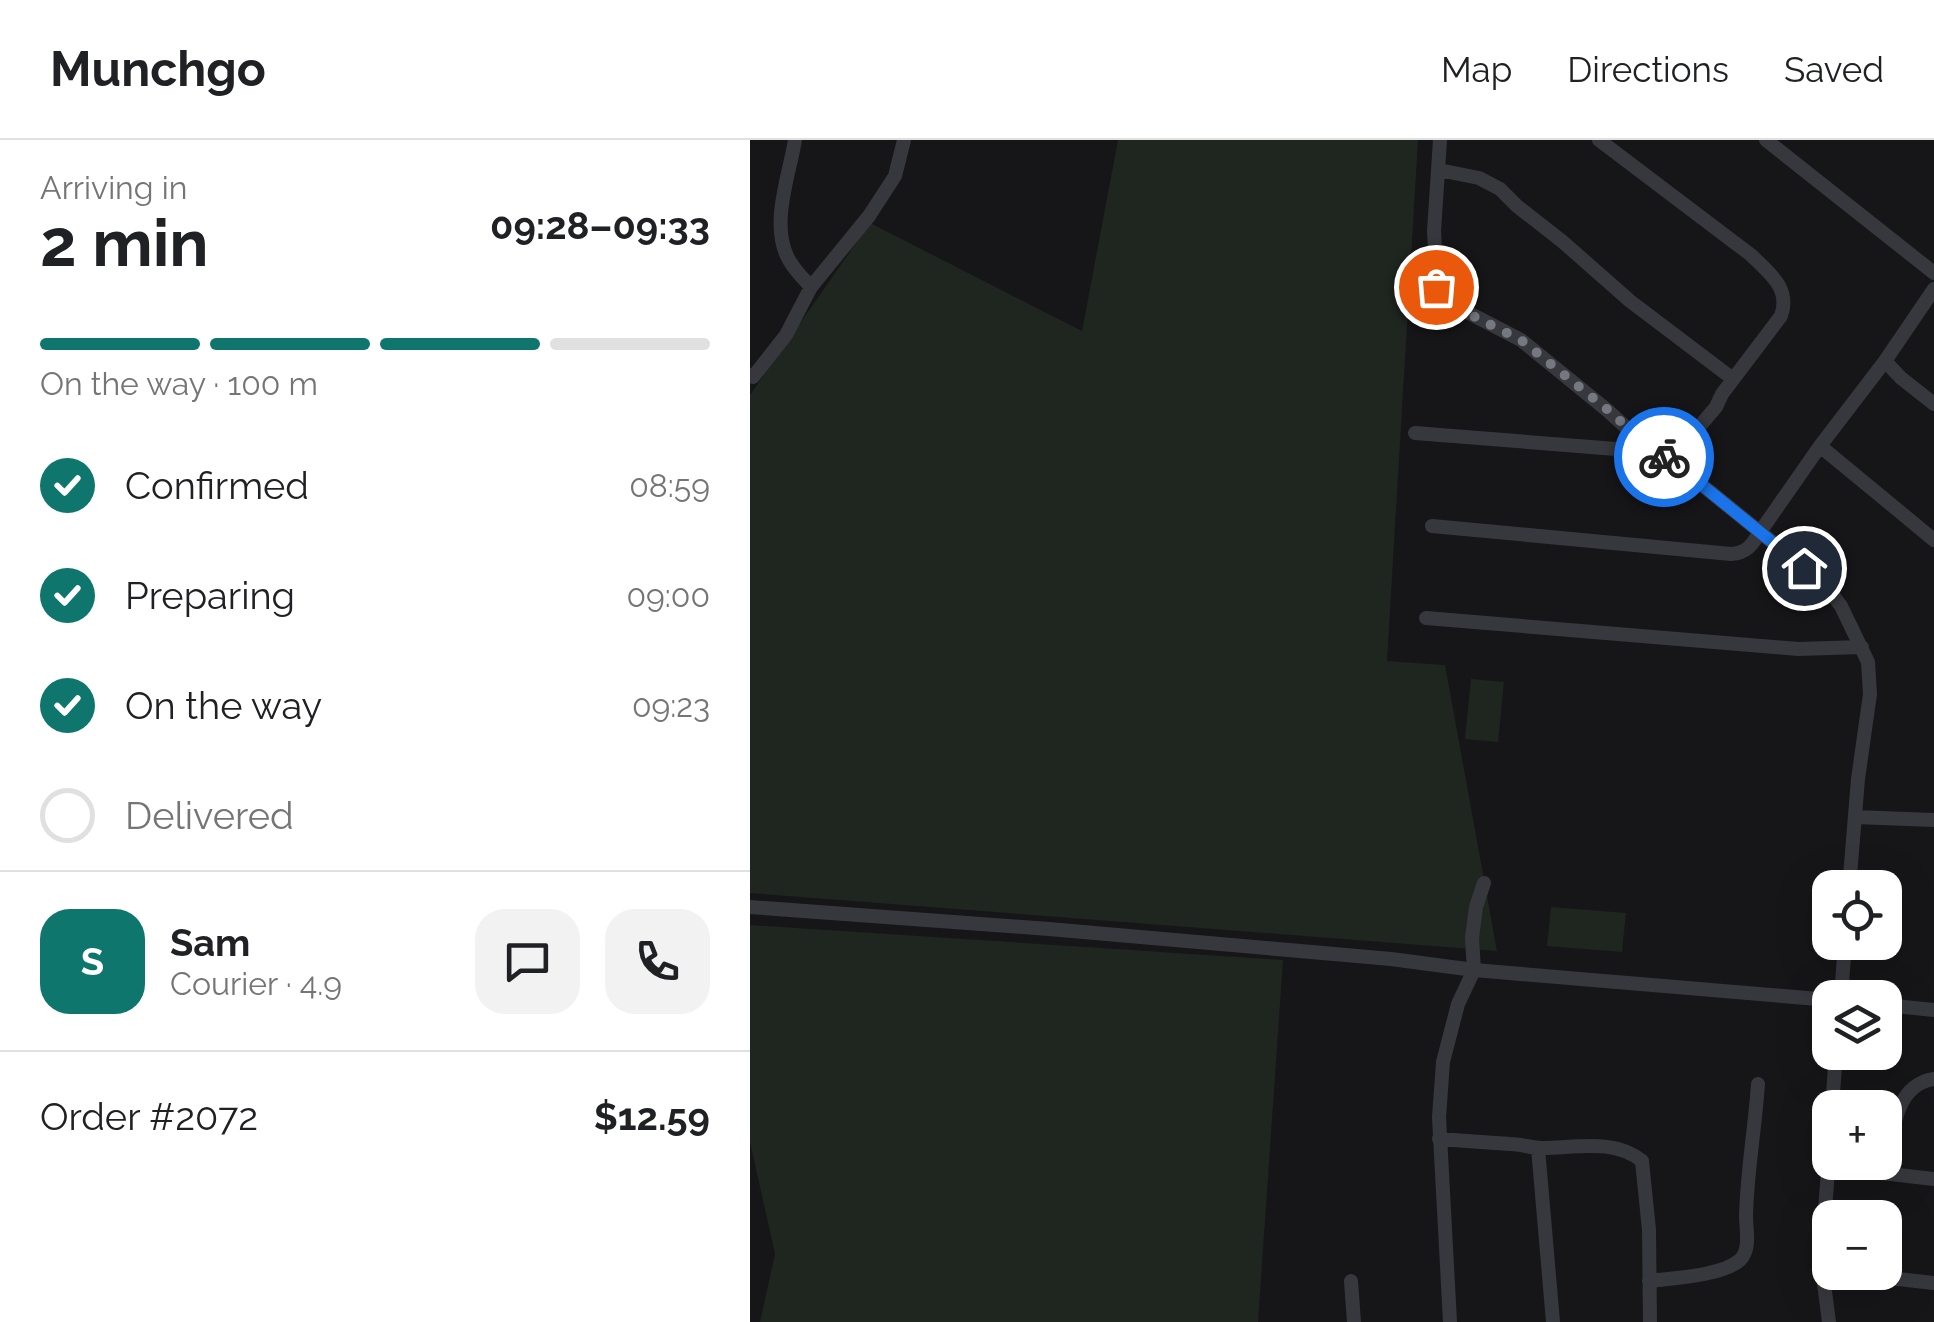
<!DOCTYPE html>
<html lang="en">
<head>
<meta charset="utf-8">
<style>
  :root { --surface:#fff; --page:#f2f2f2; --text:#202124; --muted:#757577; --line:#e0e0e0; --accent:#0f766e }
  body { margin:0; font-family:Raleway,sans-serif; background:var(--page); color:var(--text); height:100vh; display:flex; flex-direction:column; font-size:38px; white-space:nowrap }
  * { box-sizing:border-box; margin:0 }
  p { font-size:32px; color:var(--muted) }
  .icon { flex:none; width:55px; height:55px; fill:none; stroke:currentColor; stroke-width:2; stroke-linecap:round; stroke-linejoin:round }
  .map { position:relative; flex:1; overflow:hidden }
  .details { display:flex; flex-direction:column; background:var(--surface); width:750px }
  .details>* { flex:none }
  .fabs { position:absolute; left:1062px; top:730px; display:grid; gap:20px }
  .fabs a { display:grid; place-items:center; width:90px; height:90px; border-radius:20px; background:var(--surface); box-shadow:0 10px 40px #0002; font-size:50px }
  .pin { position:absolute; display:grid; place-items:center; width:85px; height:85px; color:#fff; margin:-42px; border:5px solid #fff; border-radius:50%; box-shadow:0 2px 10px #0007 }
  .courier { position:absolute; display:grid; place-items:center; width:100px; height:100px; margin:-50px; border:8px solid #1a73e8; border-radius:50%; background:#fff; color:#222; box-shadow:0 2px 12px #0007 }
  .summary em { font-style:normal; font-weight:700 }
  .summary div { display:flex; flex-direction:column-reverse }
  .summary { display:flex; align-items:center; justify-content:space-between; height:170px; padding:0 40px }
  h1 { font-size:65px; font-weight:700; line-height:75px }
  .bar { display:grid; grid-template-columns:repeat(4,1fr); gap:15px 10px; align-content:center; height:120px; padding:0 40px }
  .bar i { height:12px; border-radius:8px; background:var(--line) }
  .bar .active { background:var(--accent) }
  .bar p { grid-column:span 4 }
  .line { display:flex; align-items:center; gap:25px; padding:0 40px; border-top:2px solid var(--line) }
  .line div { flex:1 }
  .round { display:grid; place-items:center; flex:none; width:105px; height:105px; border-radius:30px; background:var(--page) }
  ol { padding:0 40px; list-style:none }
  li { display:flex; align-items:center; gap:30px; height:110px }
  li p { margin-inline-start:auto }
  li .icon { padding:10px; border-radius:50%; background:var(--accent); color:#fff; stroke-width:4 }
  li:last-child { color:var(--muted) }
  li i { width:55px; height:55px; border:5px solid var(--line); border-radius:50% }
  header { display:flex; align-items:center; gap:60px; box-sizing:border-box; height:140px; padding:0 50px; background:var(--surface); border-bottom:2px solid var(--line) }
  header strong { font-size:48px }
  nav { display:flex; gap:55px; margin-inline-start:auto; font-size:35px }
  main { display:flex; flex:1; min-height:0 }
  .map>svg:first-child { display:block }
  .green { fill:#1e261f }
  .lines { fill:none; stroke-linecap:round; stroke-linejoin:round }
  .street { stroke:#37383d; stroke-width:14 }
  .done { stroke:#757880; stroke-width:10; stroke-dasharray:0 18 }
  .route { stroke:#1a73e8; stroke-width:12 }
</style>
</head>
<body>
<header>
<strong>Munchgo</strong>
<nav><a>Map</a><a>Directions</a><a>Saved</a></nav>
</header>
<main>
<section class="details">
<div class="summary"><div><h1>2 min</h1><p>Arriving in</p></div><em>09:28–09:33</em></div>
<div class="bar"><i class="active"></i><i class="active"></i><i class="active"></i><i></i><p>On the way · 100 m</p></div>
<ol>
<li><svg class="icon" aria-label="check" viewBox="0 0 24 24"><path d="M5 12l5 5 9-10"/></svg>Confirmed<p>08:59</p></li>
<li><svg class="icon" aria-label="check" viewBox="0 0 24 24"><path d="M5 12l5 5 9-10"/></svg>Preparing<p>09:00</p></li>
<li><svg class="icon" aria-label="check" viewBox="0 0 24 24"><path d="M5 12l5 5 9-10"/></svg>On the way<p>09:23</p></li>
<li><i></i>Delivered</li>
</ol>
<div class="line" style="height:180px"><b class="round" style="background:var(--accent);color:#fff">S</b><div><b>Sam</b><p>Courier · 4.9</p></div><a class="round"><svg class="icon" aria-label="chat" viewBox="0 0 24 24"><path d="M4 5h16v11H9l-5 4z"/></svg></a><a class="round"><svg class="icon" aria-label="phone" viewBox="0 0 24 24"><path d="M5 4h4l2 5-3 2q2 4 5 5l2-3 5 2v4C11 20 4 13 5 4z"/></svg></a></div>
<div class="line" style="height:130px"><div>Order #2072</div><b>$12.59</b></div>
</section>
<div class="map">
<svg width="1184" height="1182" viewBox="0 0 1184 1182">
  <rect width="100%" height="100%" fill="#161618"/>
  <!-- green -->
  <path class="green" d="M 368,0 L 668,0 L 637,521 L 695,525 L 747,811 L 0,753 L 0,255 L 120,83 L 332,191 Z
    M 721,539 L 754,542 L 748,602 L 715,599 Z
    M 801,767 L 876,773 L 872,812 L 797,806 Z
    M 0,785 L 533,820 L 508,1182 L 10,1182 L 25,1114 L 0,1002 Z"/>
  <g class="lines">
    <!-- street -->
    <path class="street" d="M 45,0 C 39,36 21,82 37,116 C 42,128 53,138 61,147
      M 690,0 L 684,91 L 688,161 L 719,173 L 771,200 L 857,270 L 903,312
      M 849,0 L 1001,115 C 1019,133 1041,148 1031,176 L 972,254 L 966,267 L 921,320
      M 1016,0 L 1184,133
      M 689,30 L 729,38 L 750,49 L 767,66 L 813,102 L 880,161 L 983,239
      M 1135,221 L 1151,238 L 1184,264
      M 0,235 L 3,237 L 36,195 L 61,147 L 119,76 L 145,36 L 154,0
      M 665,293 L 904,312 L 921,320 L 1010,392 C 1002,405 997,413 981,414 L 682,386
      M 1070,306 L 1184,400
      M 676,478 L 1048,509 L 1112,507
      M 1105,677 L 1184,680
      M 1099,748 L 1108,639 L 1120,554 L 1118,522 L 1091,466 L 1076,446 L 1010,392 L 1070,306 L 1135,221 L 1184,149
      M 0,767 L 299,789 L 641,819 L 724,830 L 1080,860
      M 1091,858 L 1095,802
      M 1135,865 L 1184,870
      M 1082,968 L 1086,912
      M 689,999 C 713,1001 737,1002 760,1004 C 771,1004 781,1008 792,1008 C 825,1008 864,998 892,1021 L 899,1090 L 900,1182
      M 788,1008 L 803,1182
      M 1079,1027 L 1184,1039
      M 1136,1033 C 1142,1000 1142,945 1184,939
      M 1072,1137 L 1148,1139 L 1184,1143
      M 601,1141 L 604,1182
      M 899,1141 C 923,1138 972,1136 990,1120 C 1001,1109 996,1090 996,1076 C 997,1032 1005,988 1008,944
      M 700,1182 L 689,977 L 693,922 L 708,864 L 724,830 L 722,798 L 726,767 L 734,743
      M 1079,1182 L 1071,1121 L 1080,1005"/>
  </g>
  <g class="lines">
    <!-- done -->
    <path class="done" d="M 686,147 L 688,161 L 719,174 L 771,200 L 858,270 L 904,312 L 914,317"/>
    <!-- route -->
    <path class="route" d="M 914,317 L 921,320 L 1054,428"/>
  </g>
</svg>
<div class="fabs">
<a><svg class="icon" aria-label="locate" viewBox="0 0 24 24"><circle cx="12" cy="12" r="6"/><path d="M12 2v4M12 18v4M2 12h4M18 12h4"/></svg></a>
<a><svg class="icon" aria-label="layers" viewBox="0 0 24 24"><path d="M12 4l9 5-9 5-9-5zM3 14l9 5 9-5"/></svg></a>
<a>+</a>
<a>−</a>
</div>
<div class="pin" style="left:686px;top:147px;background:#ea580c"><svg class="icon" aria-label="bag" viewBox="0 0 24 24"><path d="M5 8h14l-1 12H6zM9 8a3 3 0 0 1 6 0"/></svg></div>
<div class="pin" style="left:1054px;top:428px;background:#1f2937"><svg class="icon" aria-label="home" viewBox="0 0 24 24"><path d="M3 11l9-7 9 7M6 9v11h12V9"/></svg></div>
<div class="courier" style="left:914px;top:317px"><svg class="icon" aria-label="bike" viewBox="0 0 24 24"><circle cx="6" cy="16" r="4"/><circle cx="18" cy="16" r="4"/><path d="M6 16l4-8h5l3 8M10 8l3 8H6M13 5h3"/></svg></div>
</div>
</main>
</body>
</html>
